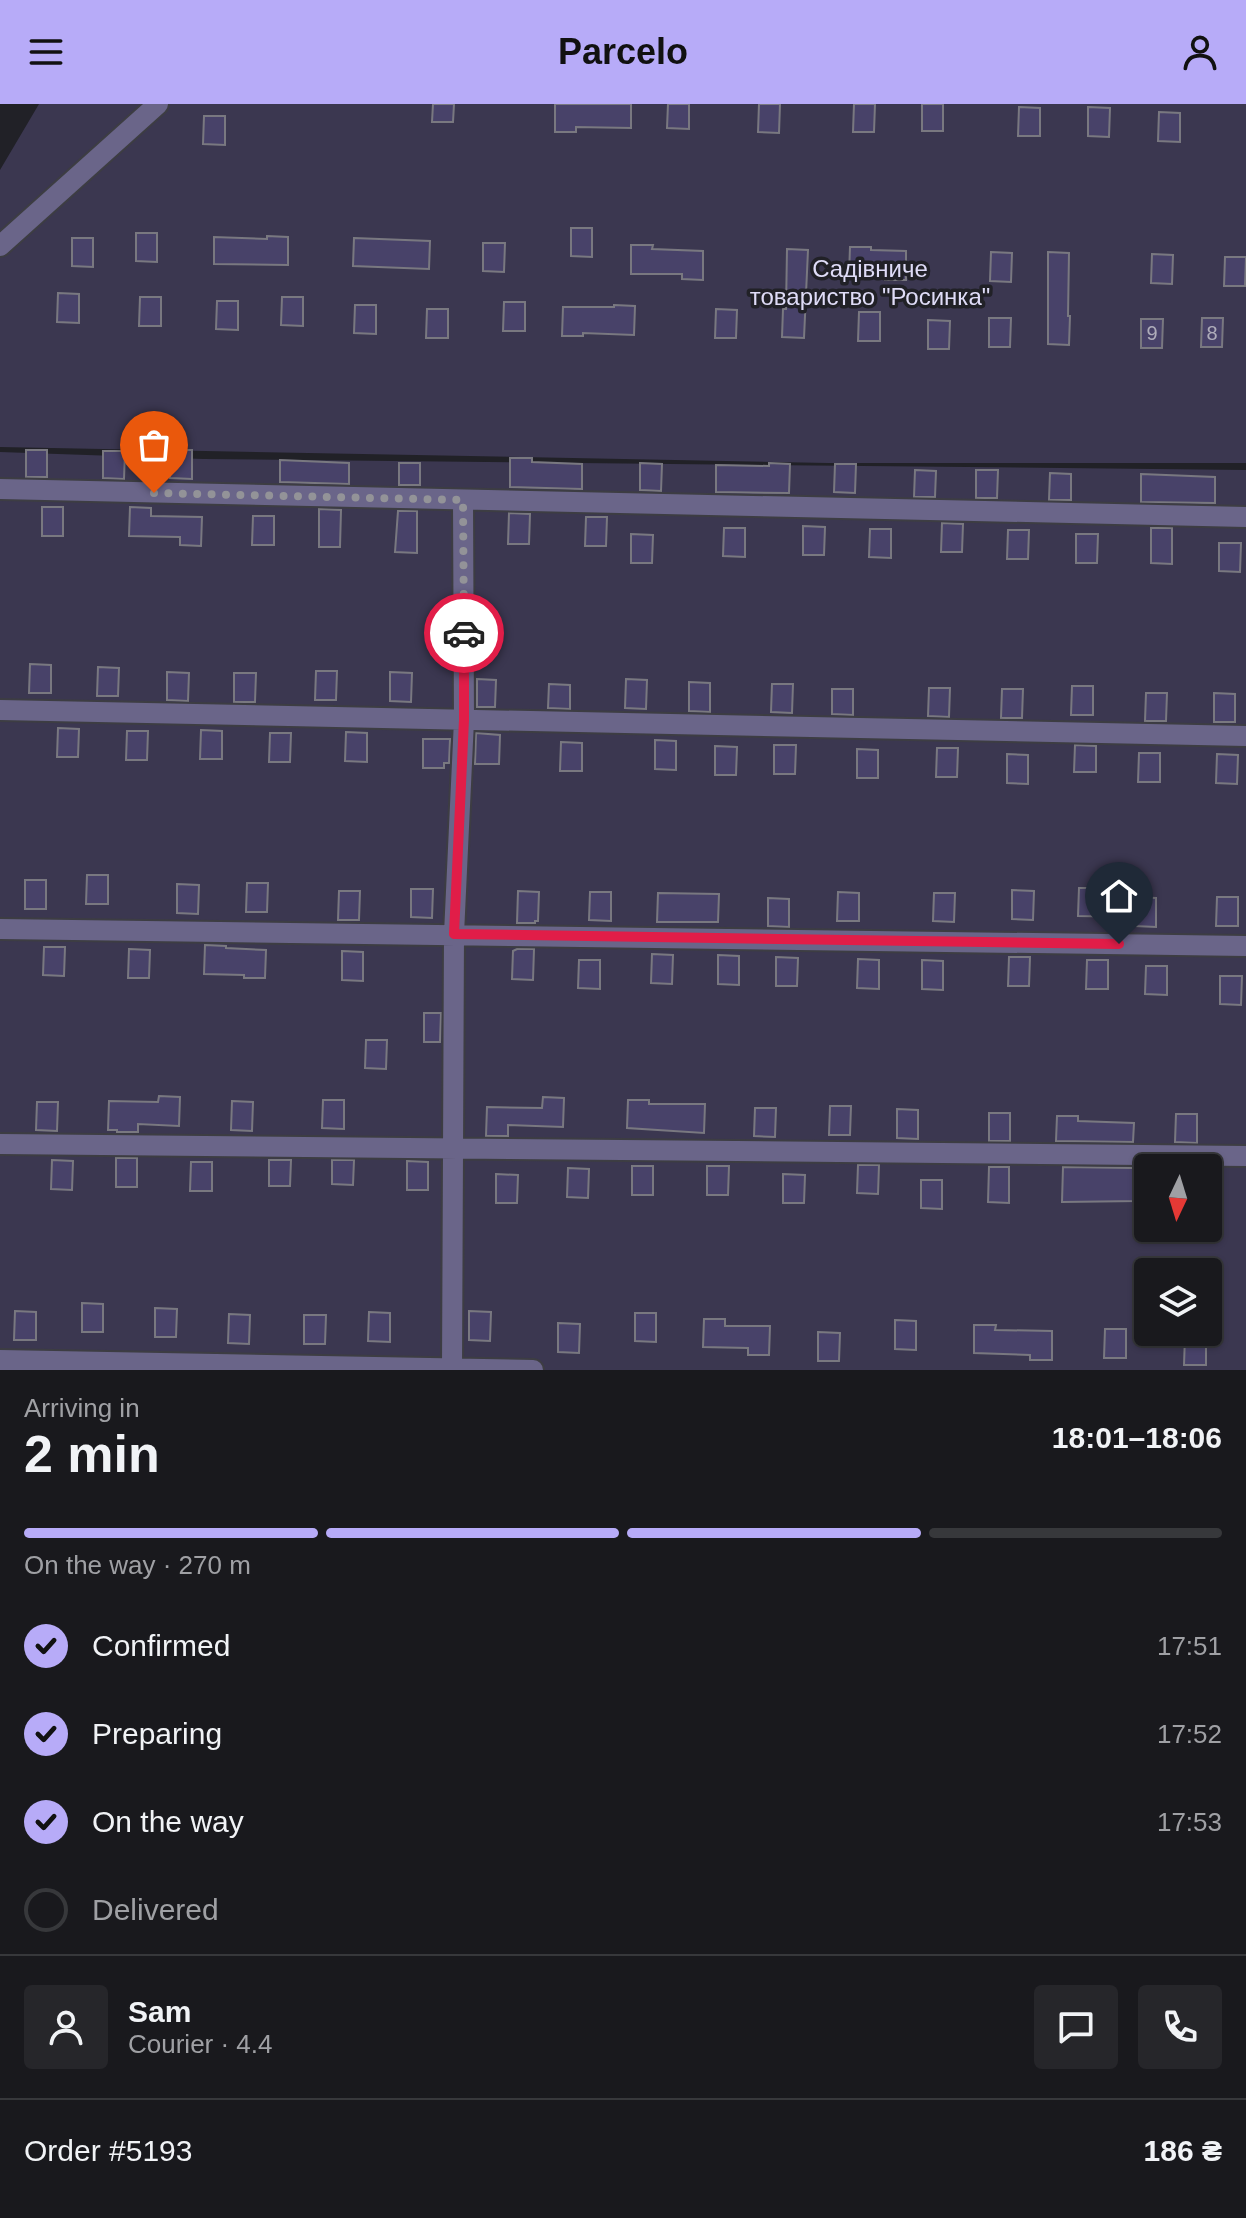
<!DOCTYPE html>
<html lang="en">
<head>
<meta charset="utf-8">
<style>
  :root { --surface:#19191d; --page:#26262a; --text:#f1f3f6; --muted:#9fa0a4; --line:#37383b; --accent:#b7abf8 }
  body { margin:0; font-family:Helvetica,sans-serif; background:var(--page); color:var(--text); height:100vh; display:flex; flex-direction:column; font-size:30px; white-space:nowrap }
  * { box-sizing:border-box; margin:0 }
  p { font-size:26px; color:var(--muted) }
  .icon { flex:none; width:44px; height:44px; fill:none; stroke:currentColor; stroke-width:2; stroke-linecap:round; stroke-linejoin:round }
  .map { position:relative; height:1266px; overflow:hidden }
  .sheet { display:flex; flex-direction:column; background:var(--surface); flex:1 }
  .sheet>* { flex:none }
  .needle { width:52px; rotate:184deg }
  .fabs { position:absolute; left:1134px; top:1050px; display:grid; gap:16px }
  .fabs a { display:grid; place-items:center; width:88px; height:88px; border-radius:8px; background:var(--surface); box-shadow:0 2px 6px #0004,0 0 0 2px var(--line); font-size:40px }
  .pin { position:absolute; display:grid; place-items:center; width:68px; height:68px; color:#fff; margin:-82px -34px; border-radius:50% 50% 50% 0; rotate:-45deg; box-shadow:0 0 8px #0007 }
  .pin .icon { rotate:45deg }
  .courier { position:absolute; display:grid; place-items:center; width:80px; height:80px; margin:-40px; border:6px solid #e11d48; border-radius:50%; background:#fff; color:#222; box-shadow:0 2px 10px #0007 }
  .summary em { font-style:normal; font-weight:600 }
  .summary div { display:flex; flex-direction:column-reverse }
  .summary { display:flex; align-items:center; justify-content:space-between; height:136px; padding:0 24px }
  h1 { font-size:52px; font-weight:600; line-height:60px }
  .bar { display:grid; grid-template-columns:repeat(4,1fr); gap:12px 8px; align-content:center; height:96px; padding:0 24px }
  .bar i { height:10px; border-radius:6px; background:var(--line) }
  .bar .active { background:var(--accent) }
  .bar p { grid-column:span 4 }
  .line { display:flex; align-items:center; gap:20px; padding:0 24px; border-top:2px solid var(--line) }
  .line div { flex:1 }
  .round { display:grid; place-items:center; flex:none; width:84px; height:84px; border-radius:8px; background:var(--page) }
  ol { padding:0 24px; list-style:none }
  li { display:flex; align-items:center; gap:24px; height:88px }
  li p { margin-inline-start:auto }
  li .icon { padding:8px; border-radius:50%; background:var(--accent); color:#111; stroke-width:4 }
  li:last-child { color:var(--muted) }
  li i { width:44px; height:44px; border:4px solid var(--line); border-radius:50% }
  header { display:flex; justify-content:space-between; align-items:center; height:104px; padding:0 24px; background:var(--accent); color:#111; font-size:36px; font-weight:600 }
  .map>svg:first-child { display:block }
  .green { fill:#3b3750; fill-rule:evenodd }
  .building { fill:#484269; stroke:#797880; stroke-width:2 }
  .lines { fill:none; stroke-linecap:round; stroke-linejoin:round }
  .minor-casing { stroke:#3d3d43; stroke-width:24 }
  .minor { stroke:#6a6589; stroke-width:20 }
  .done { stroke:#939398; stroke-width:8; stroke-dasharray:0 14.4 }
  .route { stroke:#e11d48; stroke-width:10 }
  .labels { text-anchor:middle; stroke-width:7; stroke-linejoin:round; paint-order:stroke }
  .number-label { font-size:20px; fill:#afadba }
  .park-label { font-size:24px; fill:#dfdcf7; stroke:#212127 }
</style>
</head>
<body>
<header><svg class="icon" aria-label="menu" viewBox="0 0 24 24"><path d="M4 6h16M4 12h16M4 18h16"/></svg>Parcelo<svg class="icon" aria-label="person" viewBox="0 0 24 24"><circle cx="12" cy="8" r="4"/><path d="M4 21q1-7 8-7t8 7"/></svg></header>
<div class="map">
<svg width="1246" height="1266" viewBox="0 0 1246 1266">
  <rect width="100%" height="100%" fill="#212127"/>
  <!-- green -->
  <path class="green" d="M 39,0 L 1246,0 L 1246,359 L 828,359 L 0,343 L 0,66 Z
    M 0,348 L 203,355 L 1246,366 L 1246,1266 L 0,1266 ZM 1148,1064 L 1208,1064 L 1208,1124 L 1148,1124 ZM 1148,1168 L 1208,1168 L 1208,1228 L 1148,1228 Z"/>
  <!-- building -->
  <path class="building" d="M 433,0 L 454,0 L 453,18 L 432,18 Z
    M 555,0 L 631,0 L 631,24 L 576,23 L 576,28 L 555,28 Z
    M 668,0 L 689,0 L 689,25 L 667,24 Z
    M 759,0 L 780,0 L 779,29 L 758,28 Z
    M 854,0 L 875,0 L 874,28 L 853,28 Z
    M 922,0 L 943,0 L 943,27 L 922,27 Z
    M 1019,3 L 1040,4 L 1040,32 L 1018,32 Z
    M 1088,3 L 1110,4 L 1109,33 L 1088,32 Z
    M 1159,8 L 1180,9 L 1180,38 L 1158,37 Z
    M 204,12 L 225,12 L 225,41 L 203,40 Z
    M 571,124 L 592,124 L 592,153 L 571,152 Z
    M 136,129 L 157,129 L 157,158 L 136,157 Z
    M 267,132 L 288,133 L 288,161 L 214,160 L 214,133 L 267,135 Z
    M 72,134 L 93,134 L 93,163 L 72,162 Z
    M 354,134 L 430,137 L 429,165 L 353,162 Z
    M 483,139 L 505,139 L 504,168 L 483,167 Z
    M 631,141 L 653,141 L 652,145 L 703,147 L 703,176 L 682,175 L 682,170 L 631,170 Z
    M 850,143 L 871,143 L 871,146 L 906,147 L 906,176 L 885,176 L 885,173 L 849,171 Z
    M 787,145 L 808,146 L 804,234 L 782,233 L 783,205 L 786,205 Z
    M 991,148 L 1012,149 L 1011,178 L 990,177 Z
    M 1048,148 L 1069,149 L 1068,212 L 1070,212 L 1069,241 L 1048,240 Z
    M 1152,150 L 1173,151 L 1172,180 L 1151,179 Z
    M 1225,153 L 1246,153 L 1245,182 L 1224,182 Z
    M 58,189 L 79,190 L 79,219 L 57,218 Z
    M 140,193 L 161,193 L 161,222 L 139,222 Z
    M 282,193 L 303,193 L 303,222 L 281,221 Z
    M 217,197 L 238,197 L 238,226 L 216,225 Z
    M 504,198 L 525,198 L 525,227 L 503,227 Z
    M 355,201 L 376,201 L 376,230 L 354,229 Z
    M 614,201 L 635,202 L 634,231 L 583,229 L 583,232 L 562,232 L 563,203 L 614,203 Z
    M 427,205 L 448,205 L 448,234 L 426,234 Z
    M 716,205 L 737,206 L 736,234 L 715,234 Z
    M 859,208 L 880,208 L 880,237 L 858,237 Z
    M 989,214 L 1011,214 L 1010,243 L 989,243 Z
    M 1202,214 L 1223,214 L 1222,243 L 1201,243 Z
    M 1141,215 L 1163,215 L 1162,244 L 1141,244 Z
    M 928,216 L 950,217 L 949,245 L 928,245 Z
    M 26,346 L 47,346 L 47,373 L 26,373 Z
    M 171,346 L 192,346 L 192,375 L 170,374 Z
    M 103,347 L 125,347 L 124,375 L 103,374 Z
    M 510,354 L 532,354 L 532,358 L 582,360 L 582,385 L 510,383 Z
    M 280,356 L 349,359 L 349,380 L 280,378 Z
    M 399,359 L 420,359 L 420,381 L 399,381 Z
    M 640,359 L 662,360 L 661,387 L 640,386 Z
    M 769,359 L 790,360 L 789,389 L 716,388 L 716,361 L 769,362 Z
    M 835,360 L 856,360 L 855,389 L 834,388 Z
    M 915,366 L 936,367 L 935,393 L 914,393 Z
    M 976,366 L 998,366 L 997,394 L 976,394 Z
    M 1050,369 L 1071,370 L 1071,396 L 1049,396 Z
    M 1141,370 L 1215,373 L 1215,399 L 1141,398 Z
    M 42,403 L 63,403 L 63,432 L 42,432 Z
    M 130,403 L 151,404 L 151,412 L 202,413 L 201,442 L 180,441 L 180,433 L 129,432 Z
    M 319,405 L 341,406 L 340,443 L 319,443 Z
    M 398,407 L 417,407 L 417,449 L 395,448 Z
    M 509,409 L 530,410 L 529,440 L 508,440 Z
    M 253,412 L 274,412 L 274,441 L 252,441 Z
    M 586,413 L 607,413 L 606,442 L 585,442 Z
    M 942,419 L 963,420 L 962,448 L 941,448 Z
    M 803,422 L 825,423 L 824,451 L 803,451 Z
    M 724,424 L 745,424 L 745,453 L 723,452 Z
    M 1151,424 L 1172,424 L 1172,460 L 1151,459 Z
    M 870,425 L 891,425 L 891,454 L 869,453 Z
    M 1008,426 L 1029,426 L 1028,455 L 1007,455 Z
    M 631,430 L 653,431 L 652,459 L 631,459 Z
    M 1076,430 L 1098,430 L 1097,459 L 1076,459 Z
    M 1219,439 L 1241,439 L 1240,468 L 1219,467 Z
    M 30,560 L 51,561 L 51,589 L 29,589 Z
    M 98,563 L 119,564 L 118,592 L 97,592 Z
    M 316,567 L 337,567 L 336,596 L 315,596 Z
    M 167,568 L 189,569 L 188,597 L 167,596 Z
    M 390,568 L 412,569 L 411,598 L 390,597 Z
    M 234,569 L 256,569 L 255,598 L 234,598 Z
    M 477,575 L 496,576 L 495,603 L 477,603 Z
    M 626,575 L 647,576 L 646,605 L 625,604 Z
    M 689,578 L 710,579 L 710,608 L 689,607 Z
    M 549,580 L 570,581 L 570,605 L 548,604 Z
    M 772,580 L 793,580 L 792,609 L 771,608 Z
    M 1072,582 L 1093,582 L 1093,611 L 1071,611 Z
    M 929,584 L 950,584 L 949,613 L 928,612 Z
    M 832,585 L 853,585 L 853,611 L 832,610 Z
    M 1002,585 L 1023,585 L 1022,614 L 1001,614 Z
    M 1146,589 L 1167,589 L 1166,617 L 1145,617 Z
    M 1214,589 L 1235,590 L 1235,618 L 1214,618 Z
    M 58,624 L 79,625 L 78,653 L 57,653 Z
    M 201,626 L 222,627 L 222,655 L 200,655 Z
    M 127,627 L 148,627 L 147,656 L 126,656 Z
    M 346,628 L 367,629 L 367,658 L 345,657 Z
    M 270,629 L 291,629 L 290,658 L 269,658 Z
    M 476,629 L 500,631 L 499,660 L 475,660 Z
    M 423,635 L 450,635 L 449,659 L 444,659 L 444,664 L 423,664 Z
    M 655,636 L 676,637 L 676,666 L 655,665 Z
    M 561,638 L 582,639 L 582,667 L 560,667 Z
    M 774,641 L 796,641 L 795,670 L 774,670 Z
    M 1075,641 L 1096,642 L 1096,668 L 1074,668 Z
    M 715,642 L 737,643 L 736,671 L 715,671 Z
    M 937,644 L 958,644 L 957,673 L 936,673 Z
    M 857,645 L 878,646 L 878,674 L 857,674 Z
    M 1139,649 L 1160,649 L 1160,678 L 1138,678 Z
    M 1007,650 L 1028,651 L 1028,680 L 1007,679 Z
    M 1217,650 L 1238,651 L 1237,680 L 1216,679 Z
    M 87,771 L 108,771 L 108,800 L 86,800 Z
    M 25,776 L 46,776 L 46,805 L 25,805 Z
    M 247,779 L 268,779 L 267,808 L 246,808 Z
    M 177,780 L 199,781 L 198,810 L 177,809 Z
    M 1079,784 L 1100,784 L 1100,792 L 1156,794 L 1156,823 L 1135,822 L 1135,813 L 1078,812 Z
    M 411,785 L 433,785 L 432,814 L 411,813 Z
    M 1012,786 L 1034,787 L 1033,816 L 1012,815 Z
    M 339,787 L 360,787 L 359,816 L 338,816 Z
    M 518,787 L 539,788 L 538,817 L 535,817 L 535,819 L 517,819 Z
    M 590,788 L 611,788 L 611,817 L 589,816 Z
    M 838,788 L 859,789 L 859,817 L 837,817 Z
    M 658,789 L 719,790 L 718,818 L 657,818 Z
    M 934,789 L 955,789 L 954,818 L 933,817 Z
    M 1217,793 L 1238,793 L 1238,822 L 1216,822 Z
    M 768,794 L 789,795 L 789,823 L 768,822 Z
    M 205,841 L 226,842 L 226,844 L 266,846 L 265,874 L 244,874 L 244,871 L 204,870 Z
    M 44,843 L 65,843 L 64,872 L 43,871 Z
    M 129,845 L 150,846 L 149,874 L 128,874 Z
    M 517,845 L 534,845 L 533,876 L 512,875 L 513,847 Z
    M 342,847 L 363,848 L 363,877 L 342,876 Z
    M 652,850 L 673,851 L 672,880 L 651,879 Z
    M 718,851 L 739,852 L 739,881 L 718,880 Z
    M 776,853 L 798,854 L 797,882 L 776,882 Z
    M 1009,853 L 1030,853 L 1029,882 L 1008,882 Z
    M 858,855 L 879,856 L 879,885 L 857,884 Z
    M 579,856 L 600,856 L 600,885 L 578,884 Z
    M 922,856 L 943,857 L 943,886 L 922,885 Z
    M 1087,856 L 1108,856 L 1108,885 L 1086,885 Z
    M 1146,862 L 1167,862 L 1167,891 L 1145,890 Z
    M 1220,872 L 1242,872 L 1241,901 L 1220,900 Z
    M 424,909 L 441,909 L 440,938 L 424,938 Z
    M 366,936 L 387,936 L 386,965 L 365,964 Z
    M 159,992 L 180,993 L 179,1022 L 138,1020 L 138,1028 L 117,1028 L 117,1026 L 108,1026 L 109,997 L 158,998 Z
    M 543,993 L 564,994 L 563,1023 L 508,1021 L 508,1032 L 486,1032 L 487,1003 L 542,1004 Z
    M 323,996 L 344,996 L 344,1025 L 322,1024 Z
    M 628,996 L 649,996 L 649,1000 L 705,1000 L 704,1029 L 627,1024 Z
    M 232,997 L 253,998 L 252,1027 L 231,1026 Z
    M 37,998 L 58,998 L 57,1027 L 36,1026 Z
    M 830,1002 L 851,1002 L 850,1031 L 829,1031 Z
    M 755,1004 L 776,1004 L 775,1033 L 754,1032 Z
    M 897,1005 L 918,1006 L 918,1035 L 897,1034 Z
    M 989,1009 L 1010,1009 L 1010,1037 L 989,1037 Z
    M 1176,1010 L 1197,1010 L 1197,1039 L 1175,1038 Z
    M 1057,1012 L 1078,1012 L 1078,1017 L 1134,1019 L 1133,1038 L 1056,1037 Z
    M 116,1054 L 137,1054 L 137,1083 L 116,1083 Z
    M 52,1056 L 73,1057 L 72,1086 L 51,1085 Z
    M 269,1056 L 291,1056 L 290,1082 L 269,1082 Z
    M 332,1056 L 354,1056 L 353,1081 L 332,1080 Z
    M 407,1057 L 428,1058 L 428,1086 L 407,1086 Z
    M 191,1058 L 212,1058 L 212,1087 L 190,1087 Z
    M 858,1061 L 879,1061 L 878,1090 L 857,1089 Z
    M 632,1062 L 653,1062 L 653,1091 L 632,1091 Z
    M 707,1062 L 729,1062 L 728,1091 L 707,1091 Z
    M 989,1063 L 1009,1063 L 1009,1099 L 988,1098 Z
    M 1063,1063 L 1133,1064 L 1133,1068 L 1139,1068 L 1138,1097 L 1062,1098 Z
    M 568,1064 L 589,1065 L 588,1094 L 567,1093 Z
    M 496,1070 L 518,1071 L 517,1099 L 496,1099 Z
    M 783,1070 L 805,1071 L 804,1099 L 783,1099 Z
    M 921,1076 L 942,1076 L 942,1105 L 921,1104 Z
    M 82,1199 L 103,1200 L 103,1228 L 82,1228 Z
    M 155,1204 L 177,1205 L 176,1233 L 155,1233 Z
    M 15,1207 L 36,1208 L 36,1236 L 14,1236 Z
    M 469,1207 L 491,1208 L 490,1237 L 469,1236 Z
    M 369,1208 L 390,1209 L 390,1238 L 368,1237 Z
    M 635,1209 L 656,1209 L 656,1238 L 635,1237 Z
    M 229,1210 L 250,1211 L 249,1240 L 228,1239 Z
    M 304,1211 L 326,1211 L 325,1240 L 304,1240 Z
    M 704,1215 L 725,1215 L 725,1222 L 770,1222 L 769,1251 L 748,1251 L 748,1244 L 703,1243 Z
    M 895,1216 L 916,1217 L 916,1246 L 895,1245 Z
    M 558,1219 L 580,1220 L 579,1249 L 558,1248 Z
    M 974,1221 L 996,1221 L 995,1226 L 1052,1227 L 1052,1256 L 1030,1256 L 1030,1251 L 974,1249 Z
    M 1105,1225 L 1126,1225 L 1126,1254 L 1104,1254 Z
    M 818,1228 L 840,1229 L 839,1257 L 818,1257 Z
    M 1185,1232 L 1206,1232 L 1206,1261 L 1184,1261 Z"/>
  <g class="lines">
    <defs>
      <path id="minor" d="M 0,142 L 158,0
        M 0,385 L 1246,413
        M 0,606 L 1246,632
        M 0,825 L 1246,842
        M 0,1040 L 1246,1052
        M 0,1256 L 533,1266
        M 452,1266 L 454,830 L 464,616 L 463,396"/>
    </defs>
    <!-- minor casing -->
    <use href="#minor" class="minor-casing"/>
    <!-- minor -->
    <use href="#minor" class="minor"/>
  </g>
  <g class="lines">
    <!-- done -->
    <path class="done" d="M 154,389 L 463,396 L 464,529"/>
    <!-- route -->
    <path class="route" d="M 464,529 L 464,616 L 454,830 L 1119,840"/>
  </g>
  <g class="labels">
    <!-- number labels -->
    <g class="number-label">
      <text x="1152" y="236">9</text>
      <text x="1212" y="236">8</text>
    </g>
    <!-- park labels -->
    <g class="park-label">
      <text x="870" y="173">Садівниче<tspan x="870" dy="28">товариство "Росинка"</tspan></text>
    </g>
  </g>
</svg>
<div class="fabs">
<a><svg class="needle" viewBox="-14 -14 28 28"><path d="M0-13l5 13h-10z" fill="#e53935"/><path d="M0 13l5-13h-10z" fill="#9fa0a4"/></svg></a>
<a><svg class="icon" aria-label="layers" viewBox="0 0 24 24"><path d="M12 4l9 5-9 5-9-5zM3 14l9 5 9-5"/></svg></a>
</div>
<div class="pin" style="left:154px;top:389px;background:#ea580c"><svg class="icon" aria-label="bag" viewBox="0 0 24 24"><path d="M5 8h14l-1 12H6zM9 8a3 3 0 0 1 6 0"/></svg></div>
<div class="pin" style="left:1119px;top:840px;background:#1f2937"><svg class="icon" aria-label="home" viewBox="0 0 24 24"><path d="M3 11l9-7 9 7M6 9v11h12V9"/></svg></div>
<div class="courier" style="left:464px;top:529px"><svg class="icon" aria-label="car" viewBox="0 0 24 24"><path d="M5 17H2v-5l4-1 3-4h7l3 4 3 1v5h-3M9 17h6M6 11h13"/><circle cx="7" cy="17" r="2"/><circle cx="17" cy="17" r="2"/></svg></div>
</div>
<section class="sheet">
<div class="summary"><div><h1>2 min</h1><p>Arriving in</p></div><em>18:01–18:06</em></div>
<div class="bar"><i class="active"></i><i class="active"></i><i class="active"></i><i></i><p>On the way · 270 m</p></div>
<ol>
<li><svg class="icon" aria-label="check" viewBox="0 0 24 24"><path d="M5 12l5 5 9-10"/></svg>Confirmed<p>17:51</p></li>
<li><svg class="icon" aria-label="check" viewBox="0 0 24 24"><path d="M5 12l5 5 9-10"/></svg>Preparing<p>17:52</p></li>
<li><svg class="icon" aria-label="check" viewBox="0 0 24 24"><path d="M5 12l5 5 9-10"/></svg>On the way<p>17:53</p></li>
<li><i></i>Delivered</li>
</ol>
<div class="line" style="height:144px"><a class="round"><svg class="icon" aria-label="person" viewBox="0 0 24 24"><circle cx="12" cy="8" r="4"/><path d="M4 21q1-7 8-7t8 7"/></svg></a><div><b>Sam</b><p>Courier · 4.4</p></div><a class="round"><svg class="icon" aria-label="chat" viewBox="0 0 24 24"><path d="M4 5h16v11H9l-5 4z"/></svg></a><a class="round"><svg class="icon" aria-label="phone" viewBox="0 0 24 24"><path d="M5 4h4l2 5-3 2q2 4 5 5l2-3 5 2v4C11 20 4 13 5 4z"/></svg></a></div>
<div class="line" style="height:104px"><div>Order #5193</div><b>186 ₴</b></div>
</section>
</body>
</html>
